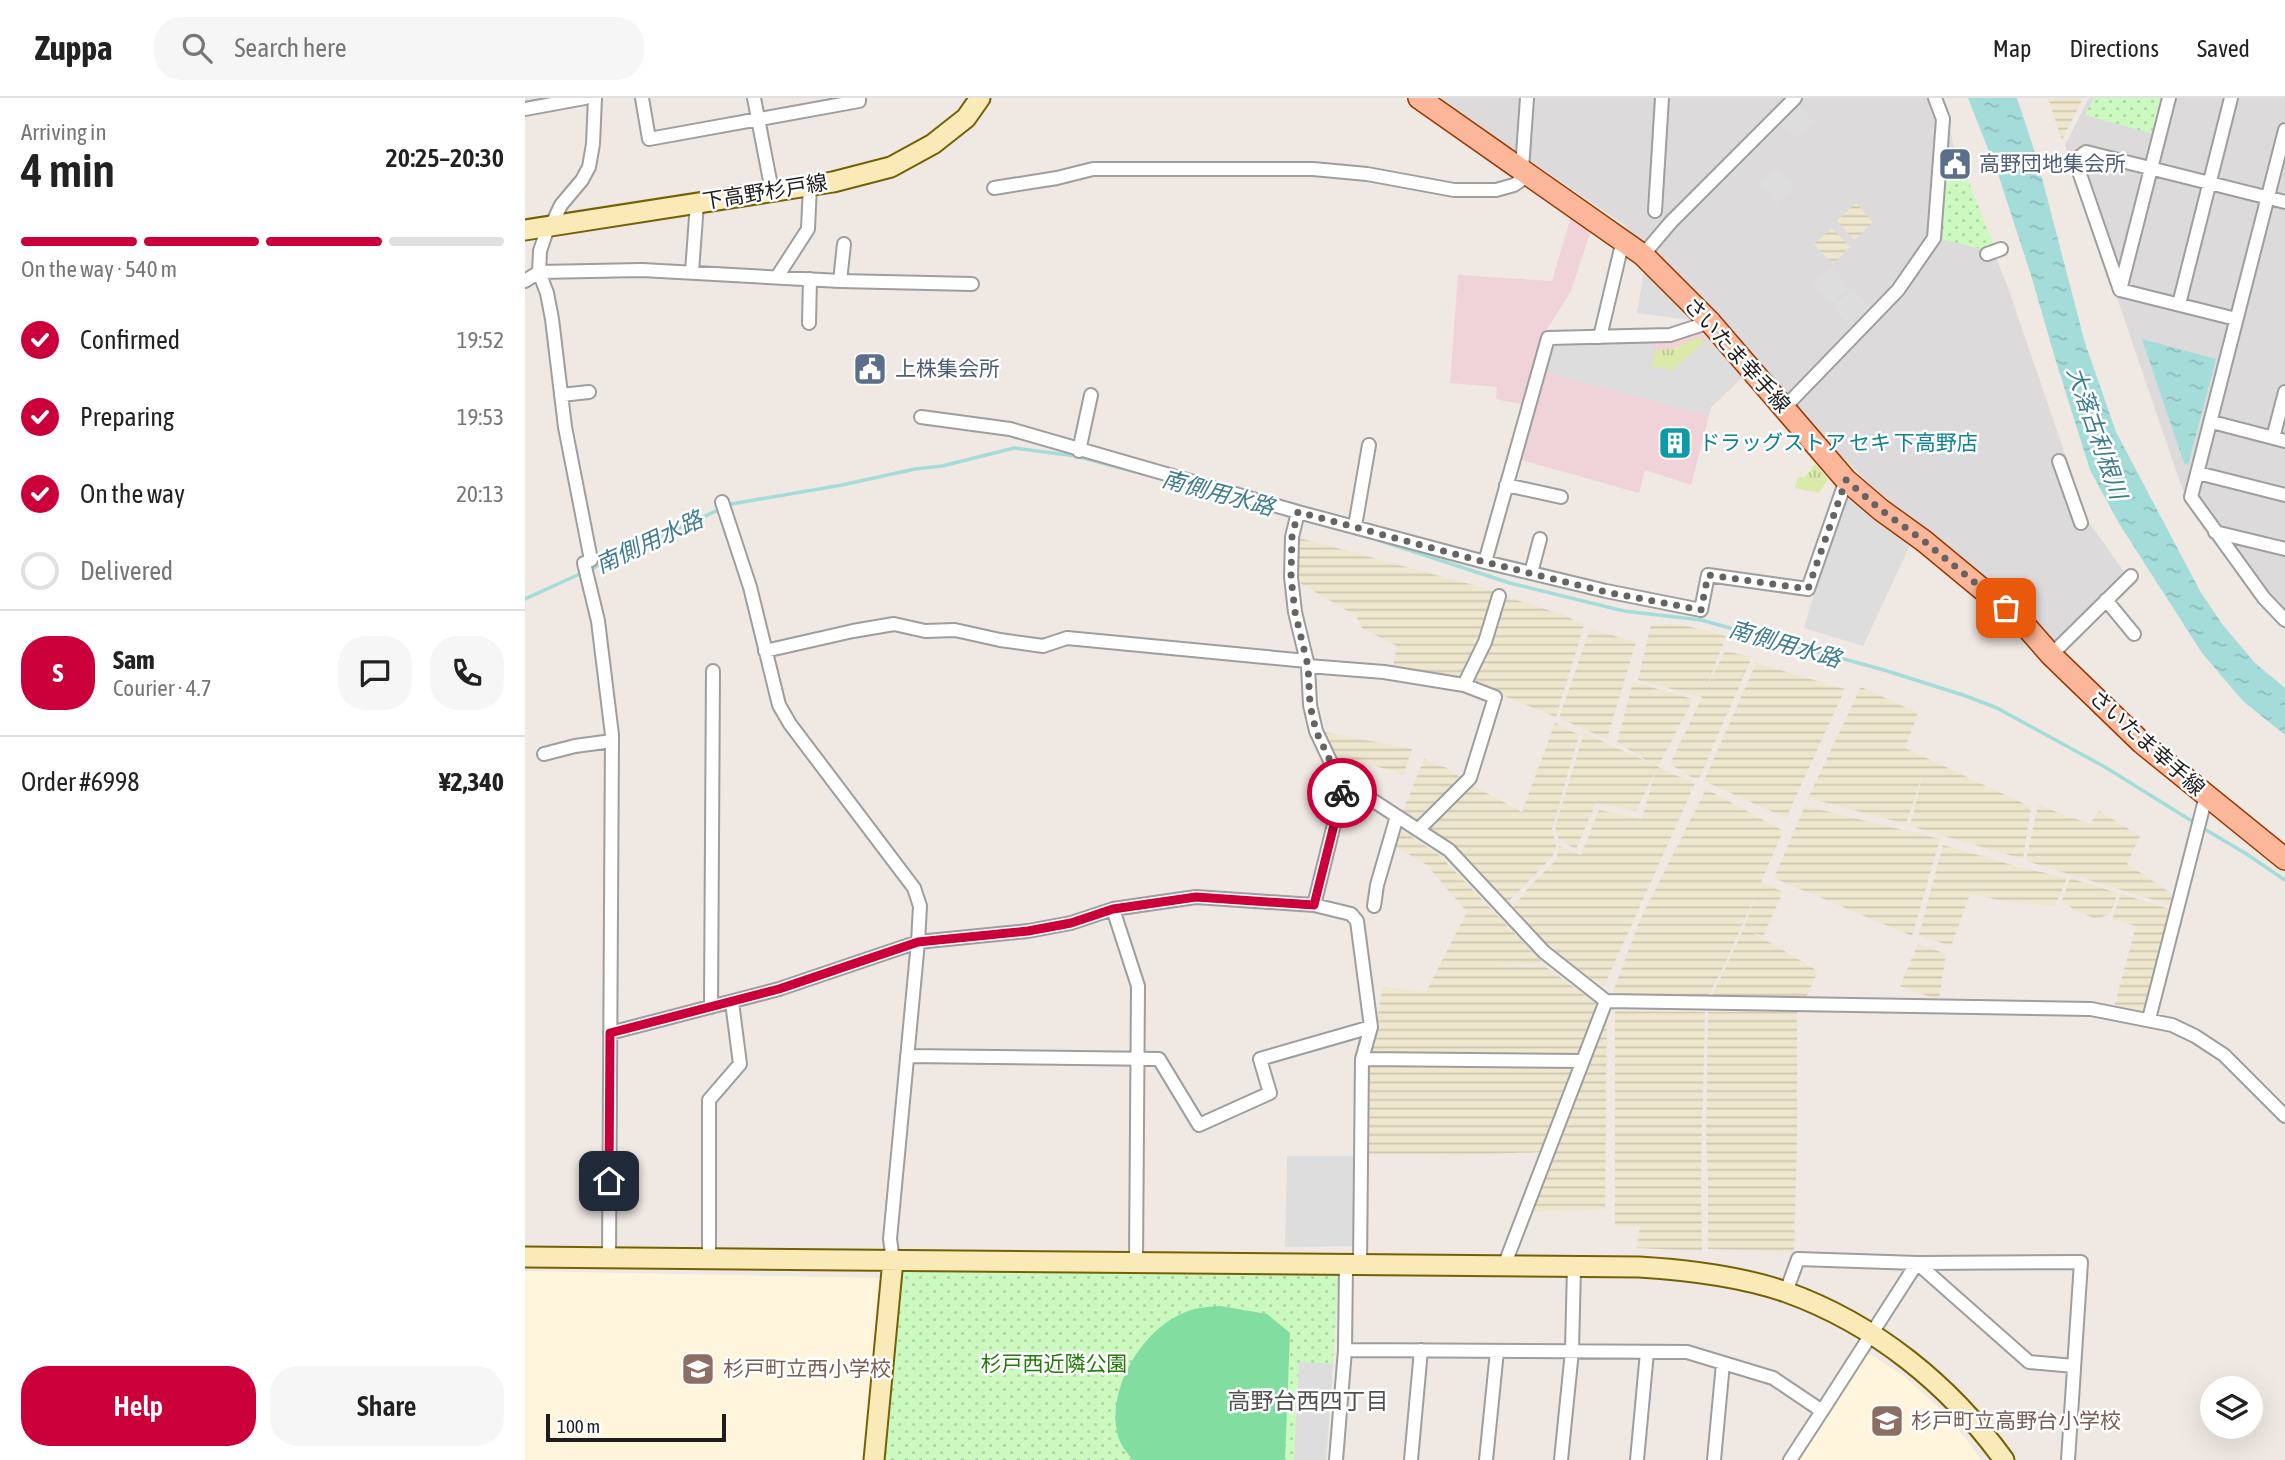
<!DOCTYPE html>
<html lang="en">
<head>
<meta charset="utf-8">
<style>
  :root { --surface:#fff; --page:#f6f6f6; --text:#222; --muted:#767676; --line:#e0e0e0; --accent:#cb003a }
  body { margin:0; font-family:"Asap Condensed","Noto Sans JP",sans-serif; background:var(--page); color:var(--text); height:100vh; display:flex; flex-direction:column; font-size:26px; white-space:nowrap }
  * { box-sizing:border-box; margin:0 }
  p { font-size:23px; color:var(--muted) }
  .icon { flex:none; width:38px; height:38px; fill:none; stroke:currentColor; stroke-width:2; stroke-linecap:round; stroke-linejoin:round }
  .map { position:relative; flex:1; overflow:hidden }
  .sheet { display:flex; flex-direction:column; background:var(--surface); width:525px }
  .sheet>* { flex:none }
  .fabs { position:absolute; left:1675px; top:1278px; display:grid; gap:14px }
  .fabs a { display:grid; place-items:center; width:63px; height:63px; border-radius:50%; background:var(--surface); box-shadow:0 7px 28px #0002; font-size:35px }
  .scale { position:absolute; left:21px; bottom:18px; width:180px; box-sizing:border-box; padding-left:7px; border:4px solid #1d1d1d; border-top:0; font-size:19px; line-height:24px; white-space:nowrap; color:#1d1d1d; -webkit-text-stroke:5px #fff; paint-order:stroke }
  .pin { position:absolute; display:grid; place-items:center; width:60px; height:60px; color:#fff; margin:-30px; border-radius:14px; box-shadow:0 4px 10px #0006 }
  .courier { position:absolute; display:grid; place-items:center; width:70px; height:70px; margin:-35px; border:5px solid #cb003a; border-radius:50%; background:#fff; color:#222; box-shadow:0 2px 9px #0007 }
  .overview em { font-style:normal; font-weight:600 }
  .overview div { display:flex; flex-direction:column-reverse }
  .overview { display:flex; align-items:center; justify-content:space-between; height:119px; padding:0 21px }
  h1 { font-size:46px; font-weight:600; line-height:52px }
  .bar { display:grid; grid-template-columns:repeat(4,1fr); gap:10px 7px; align-content:center; height:84px; padding:0 21px }
  .bar i { height:9px; border-radius:5px; background:var(--line) }
  .bar .active { background:var(--accent) }
  .bar p { grid-column:span 4 }
  .line { display:flex; align-items:center; gap:18px; padding:0 21px; border-top:2px solid var(--line) }
  .line div { flex:1 }
  .round { display:grid; place-items:center; flex:none; width:74px; height:74px; border-radius:28px; background:var(--page) }
  ol { padding:0 21px; list-style:none }
  li { display:flex; align-items:center; gap:21px; height:77px }
  li p { margin-inline-start:auto }
  li .icon { padding:7px; border-radius:50%; background:var(--accent); color:#fff; stroke-width:4 }
  li:last-child { color:var(--muted) }
  li i { width:38px; height:38px; border:4px solid var(--line); border-radius:50% }
  .cta { display:flex; gap:14px; margin-top:auto; padding:14px 21px }
  .cta a { flex:1; height:80px; border-radius:28px; background:var(--accent); color:#fff; font-size:28px; font-weight:600; line-height:80px; text-align:center }
  .cta a+a { background:var(--page); color:var(--text) }
  header { display:flex; align-items:center; gap:42px; box-sizing:border-box; height:98px; padding:0 35px; background:var(--surface); border-bottom:2px solid var(--line) }
  header strong { font-size:33px }
  nav { display:flex; gap:38px; margin-inline-start:auto; font-size:24px }
  .search { width:490px; height:63px; background:var(--page); display:flex; align-items:center; gap:18px; box-sizing:border-box; padding:0 24px; border-radius:28px; color:var(--muted); font-size:26px }
  main { display:flex; flex:1; min-height:0 }
  .map>svg:first-child { display:block }
  .residential { fill:#dcdadb }
  .commercial { fill:#f0d2d9 }
  .education { fill:#fff5dc }
  .farmland { fill:url(#farmland-rules) }
  .grass { fill:url(#grass-tufts) }
  .park { fill:url(#park-dots) }
  .pitch { fill:#81dea0 }
  .parking { fill:#ddd }
  .water { fill:url(#water-ripples) }
  .lines { fill:none; stroke-linecap:round; stroke-linejoin:round }
  .stream { stroke:#a4dcd9; stroke-width:3.5 }
  .street-casing { stroke:#9e9e9e; stroke-width:16 }
  .secondary-casing { stroke:#746105; stroke-width:23 }
  .primary-casing { stroke:#973a00; stroke-width:24 }
  .street { stroke:#fff; stroke-width:12 }
  .secondary { stroke:#f9eab7; stroke-width:19 }
  .primary { stroke:#fcb79b; stroke-width:21 }
  .done { stroke:#666462; stroke-width:7; stroke-dasharray:0 12.6 }
  .route { stroke:#cb003a; stroke-width:9 }
  .labels { text-anchor:middle; stroke-width:5; stroke-linejoin:round; paint-order:stroke }
  .service-label { font-size:21px; fill:#4e5e75; stroke:#fff; text-anchor:start }
  .street-label { font-size:21px; fill:#1d1d1d; stroke:#fff }
  .culture-label { font-size:21px; fill:#0d838f; stroke:#fff; text-anchor:start }
  .park-label { font-size:21px; fill:#227c0b; stroke:#fff }
  .education-label { font-size:21px; fill:#785e54; stroke:#fff; text-anchor:start }
  .water-label { font-size:23px; font-style:italic; fill:#3f7c8e; stroke:#fff }
  .neighbourhood-label { font-size:23px; fill:#505050; stroke:#fff }
</style>
</head>
<body>
<header>
<strong>Zuppa</strong>
<div class="search"><svg class="icon" aria-label="search" viewBox="0 0 24 24"><circle cx="10" cy="10" r="6"/><path d="M15 15l6 6"/></svg>Search here</div>
<nav><a>Map</a><a>Directions</a><a>Saved</a></nav>
</header>
<main>
<section class="sheet">
<div class="overview"><div><h1>4 min</h1><p>Arriving in</p></div><em>20:25–20:30</em></div>
<div class="bar"><i class="active"></i><i class="active"></i><i class="active"></i><i></i><p>On the way · 540 m</p></div>
<ol>
<li><svg class="icon" aria-label="check" viewBox="0 0 24 24"><path d="M5 12l5 5 9-10"/></svg>Confirmed<p>19:52</p></li>
<li><svg class="icon" aria-label="check" viewBox="0 0 24 24"><path d="M5 12l5 5 9-10"/></svg>Preparing<p>19:53</p></li>
<li><svg class="icon" aria-label="check" viewBox="0 0 24 24"><path d="M5 12l5 5 9-10"/></svg>On the way<p>20:13</p></li>
<li><i></i>Delivered</li>
</ol>
<div class="line" style="height:126px"><b class="round" style="background:var(--accent);color:#fff">S</b><div><b>Sam</b><p>Courier · 4.7</p></div><a class="round"><svg class="icon" aria-label="chat" viewBox="0 0 24 24"><path d="M4 5h16v11H9l-5 4z"/></svg></a><a class="round"><svg class="icon" aria-label="phone" viewBox="0 0 24 24"><path d="M5 4h4l2 5-3 2q2 4 5 5l2-3 5 2v4C11 20 4 13 5 4z"/></svg></a></div>
<div class="line" style="height:91px"><div>Order #6998</div><b>¥2,340</b></div>
<div class="cta"><a>Help</a><a>Share</a></div>
</section>
<div class="map">
<svg width="1760" height="1362" viewBox="0 0 1760 1362">
  <defs>
    <pattern id="farmland-rules" width="6" height="5" patternUnits="userSpaceOnUse" patternTransform="scale(1.75)"><rect width="6" height="5" fill="#eee7ce"/><path d="M0 2.5h6" fill="none" stroke="#ccc6b0"/></pattern>
    <pattern id="grass-tufts" width="24" height="20" patternUnits="userSpaceOnUse" patternTransform="scale(1.75)"><rect width="24" height="20" fill="#dbe9a9"/><path d="M3 7l-1-3M5 7V3M7 7l1-3M15 17l-1-3M17 17v-4M19 17l1-3" fill="none" stroke="#bcc791"/></pattern>
    <pattern id="park-dots" width="8" height="8" patternUnits="userSpaceOnUse" patternTransform="scale(1.75)"><rect width="8" height="8" fill="#cbf9c0"/><path d="M2 2h.1M6 6h.1" fill="none" stroke="#aed5a5" stroke-width="1.8" stroke-linecap="round"/></pattern>
    <pattern id="water-ripples" width="26" height="14" patternUnits="userSpaceOnUse" patternTransform="scale(1.75)"><rect width="26" height="14" fill="#a4dcd9"/><path d="M2 4q2-2 4 0t4 0M15 11q2-2 4 0t4 0" fill="none" stroke="#8dbcba"/></pattern>
  </defs>
  <rect width="100%" height="100%" fill="#efe8e3"/>
  <!-- residential -->
  <path class="residential" d="M 913,0 L 1417,0 L 1432,62 L 1482,187 L 1563,423 L 1600,475 L 1529,544 L 1421,447 L 1352,393 L 1221,265 L 1128,167 L 1101,128 Z
    M 1564,0 L 1760,0 L 1760,532 L 1691,447 L 1660,399 L 1540,47 Z"/>
  <!-- commercial -->
  <path class="commercial" d="M 1046,118 L 1066,132 L 1046,193 L 1018,238 L 1174,231 L 1217,280 L 1186,309 L 1166,387 L 1120,372 L 1114,395 L 993,361 L 1005,308 L 971,301 L 972,289 L 925,285 L 933,177 L 1027,183 Z"/>
  <!-- education -->
  <path class="education" d="M 0,1173 L 355,1180 L 338,1362 L 0,1362 Z
    M 1341,1257 L 1346,1257 L 1379,1278 L 1413,1309 L 1439,1338 L 1456,1362 L 1273,1362 Z"/>
  <!-- farmland -->
  <path class="farmland" d="M 1523,0 L 1558,0 L 1537,42 Z
    M 1331,105 L 1348,124 L 1329,142 L 1312,123 Z
    M 1307,130 L 1325,149 L 1308,166 L 1289,146 Z
    M 771,439 L 970,493 L 955,542 L 936,579 L 868,570 L 872,548 L 837,530 L 831,518 L 770,482 Z
    M 979,498 L 1039,517 L 1059,527 L 1031,619 L 944,584 Z
    M 1154,526 L 1201,538 L 1182,588 L 1200,553 L 1227,559 L 1173,683 L 1145,666 L 1177,599 L 1113,582 L 1126,527 Z
    M 1065,531 L 1111,544 L 1082,641 L 1034,620 Z
    M 1231,565 L 1320,591 L 1261,720 L 1179,683 Z
    M 1108,584 L 1168,601 L 1133,669 L 1170,686 L 1079,888 L 1039,863 L 987,811 L 1003,790 L 1031,762 L 1034,748 L 1056,757 L 1074,712 L 1117,721 L 1130,674 L 1111,713 L 1071,705 L 1051,751 L 1034,742 L 1030,729 L 1059,635 L 1125,665 L 1092,644 Z
    M 1336,589 L 1393,615 L 1380,650 L 1506,709 L 1498,761 L 1385,728 L 1398,675 L 1381,726 L 1283,700 Z
    M 1030,625 L 1054,637 L 1027,731 L 1031,748 L 1027,759 L 981,806 L 898,730 L 943,685 L 997,714 Z
    M 799,634 L 887,651 L 878,677 L 842,665 L 828,685 L 817,677 Z
    M 899,661 L 922,670 L 938,681 L 894,724 L 878,713 Z
    M 1181,691 L 1258,733 L 1236,784 L 1258,794 L 1238,838 L 1227,834 L 1293,873 L 1280,902 L 1186,900 L 1219,830 L 1230,798 L 1200,866 L 1181,902 L 1100,899 L 1088,894 L 1114,824 Z
    M 1513,707 L 1565,726 L 1574,713 L 1615,738 L 1602,766 L 1649,797 L 1649,808 L 1501,763 Z
    M 1280,708 L 1415,741 L 1387,838 L 1249,780 Z
    M 874,730 L 914,757 L 1018,865 L 971,868 L 1021,869 L 1074,907 L 1056,957 L 846,956 L 858,889 L 901,894 L 942,814 L 902,767 L 871,749 Z
    M 1418,747 L 1494,769 L 1542,780 L 1530,808 L 1484,804 L 1445,796 L 1426,848 L 1394,837 Z
    M 1545,780 L 1593,795 L 1585,816 L 1571,821 L 1551,813 L 1537,803 Z
    M 1596,796 L 1647,812 L 1639,835 L 1619,916 L 1589,909 L 1611,828 L 1587,821 Z
    M 1393,846 L 1421,856 L 1414,902 L 1375,888 Z
    M 1090,913 L 1180,914 L 1176,1078 L 1177,1153 L 1112,1150 L 1115,1128 L 1090,1128 Z
    M 1183,914 L 1272,914 L 1272,1043 L 1269,1154 L 1183,1151 L 1183,1079 L 1181,1044 Z
    M 1082,915 L 1080,1111 L 1007,1114 Z
    M 841,966 L 1052,967 L 1017,1054 L 933,1057 L 842,1056 Z"/>
  <!-- grass -->
  <path class="grass" d="M 1175,239 L 1178,245 L 1147,273 L 1126,269 L 1130,252 L 1147,251 Z
    M 1290,366 L 1303,381 L 1294,395 L 1270,390 L 1273,379 L 1280,379 Z"/>
  <!-- park -->
  <path class="park" d="M 1569,0 L 1638,0 L 1629,36 L 1560,17 Z
    M 1440,75 L 1470,150 L 1464,153 L 1416,141 L 1414,137 L 1420,82 Z
    M 373,1169 L 814,1173 L 801,1362 L 356,1362 Z"/>
  <!-- pitch -->
  <path class="pitch" d="M 695,1208 L 742,1216 L 765,1235 L 760,1362 L 608,1362 C 601,1354 594,1345 592,1334 C 583,1291 615,1236 654,1217 C 667,1210 680,1209 695,1208 Z"/>
  <!-- parking -->
  <path class="parking" d="M 1275,7 L 1288,24 L 1271,40 L 1255,23 L 1267,9 Z
    M 1251,70 L 1269,90 L 1251,106 L 1233,87 Z
    M 1307,169 L 1325,188 L 1306,206 L 1287,186 Z
    M 1119,174 L 1166,222 L 1112,215 Z
    M 1328,191 L 1346,210 L 1328,231 L 1308,209 Z
    M 1183,241 L 1217,280 L 1186,309 L 1184,318 L 1017,273 L 1027,246 L 1129,242 L 1126,268 L 1147,273 Z
    M 1321,393 L 1351,423 L 1385,447 L 1338,548 L 1279,530 Z
    M 762,1058 L 832,1058 L 831,1148 L 760,1149 Z
    M 774,1264 L 808,1266 L 801,1362 L 769,1362 Z"/>
  <!-- water -->
  <path class="water" d="M 1443,0 L 1492,0 L 1512,61 L 1560,245 L 1591,334 L 1675,493 L 1697,526 L 1730,565 L 1760,590 L 1760,637 L 1718,603 L 1677,555 L 1595,427 L 1565,372 L 1530,260 L 1506,177 L 1474,79 Z
    M 1617,241 L 1691,261 L 1663,367 L 1659,365 Z"/>
  <g class="lines">
    <!-- stream -->
    <path class="stream" d="M 853,442 L 985,485 L 1099,513 L 1176,522 L 1359,572 L 1441,598 L 1472,610 L 1580,669 L 1670,725
      M 64,472 L 206,406 L 317,387 L 390,371 L 417,368 L 489,350 L 551,358 L 652,385
      M 0,501 L 57,475
      M 1676,729 L 1720,755 L 1760,782"/>
    <defs>
      <path id="street" d="M 117,0 L 124,41 L 334,3 L 334,0
        M 229,0 L 247,93
        M 1644,0 L 1595,192 L 1711,221
        M 0,11 L 60,0
        M 1760,32 L 1666,399 L 1739,500 L 1760,522
        M 997,71 L 1002,0
        M 469,90 L 532,80 L 568,71 L 788,71 L 842,76 L 929,92 L 971,92 L 989,87 L 1005,76
        M 1130,113 L 1137,0
        M 26,128 L 36,107 L 57,82 L 64,69 L 68,46 L 70,0
        M 23,129 L 15,153 L 14,174 L 22,195 L 27,221 L 40,329 L 66,462
        M 1462,156 L 1476,151
        M 1118,157 L 1146,124 L 1270,0
        M 167,174 L 172,105
        M 252,179 L 283,131 L 285,87
        M 0,183 L 14,174 L 117,172 L 315,183 L 447,186
        M 315,183 L 319,146
        M 1595,192 L 1550,62 L 1561,54 L 1760,104
        M 1654,206 L 1706,0
        M 284,225 L 285,181
        M 1075,239 L 1098,142
        M 36,297 L 64,294
        M 1259,310 L 1373,192 L 1409,140 L 1418,21 L 1410,0
        M 396,319 L 485,331 L 773,414
        M 1687,324 L 1760,343
        M 1748,340 L 1760,294
        M 554,353 L 566,297
        M 1534,363 L 1556,425
        M 1673,375 L 1760,397
        M 981,387 L 1036,399
        M 197,404 L 225,489 L 254,607 L 265,626 L 389,790 L 395,808 L 393,844 L 365,1141 L 368,1162
        M 830,428 L 844,347
        M 1690,434 L 1760,451
        M 960,464 L 1081,493 L 1176,512 L 1183,477 L 1283,491 L 1321,382
        M 59,465 L 73,523 L 87,637 L 84,1160
        M 1006,475 L 1015,441
        M 1581,502 L 1609,536
        M 240,553 L 328,533 L 369,526 L 400,533 L 430,532 L 475,542 L 518,548 L 542,540 L 782,563
        M 1526,557 L 1606,478
        M 783,568 L 859,574 L 939,587 L 970,599 L 945,680 L 893,732
        M 939,587 L 960,544 L 974,498
        M 19,656 L 50,648 L 87,643
        M 818,690 L 841,698 L 924,752 L 1019,854 L 1081,903
        M 789,807 L 826,816 L 832,823 L 846,929 L 837,961 L 835,1166
        M 849,808 L 852,787 L 872,718
        M 588,811 L 613,888 L 611,1164
        M 186,909 L 188,573
        M 1624,921 L 1681,698
        M 85,935 L 254,891 L 393,844 L 503,833 L 546,825 L 588,811 L 671,799 L 789,807 L 818,690 L 791,633 L 785,607 L 783,568 L 770,514 L 766,479 L 767,439 L 773,414 L 960,464 L 1023,240 L 1145,237 L 1185,224
        M 382,958 L 634,961 L 674,1027 L 745,995 L 735,961 L 846,929
        M 837,961 L 1058,963
        M 184,1161 L 184,1002 L 215,966 L 207,904
        M 979,1168 L 1081,903 L 1566,911 L 1647,927 L 1670,938 L 1699,957 L 1760,1018
        M 1261,1194 L 1273,1161 L 1392,1165 L 1504,1264 L 1549,1268
        M 820,1252 L 1162,1254 L 1248,1280 L 1297,1313 L 1392,1165 L 1556,1164 L 1543,1362
        M 811,1362 L 820,1252 L 821,1166
        M 886,1362 L 896,1252
        M 961,1362 L 972,1253
        M 1036,1362 L 1047,1253 L 1049,1168
        M 1112,1362 L 1122,1254
        M 1189,1362 L 1198,1265
        M 1265,1362 L 1297,1313"/>
      <path id="secondary" d="M 0,132 L 308,84 L 366,69 L 408,46 L 441,20 L 455,0
        M 0,1159 L 1114,1169 C 1163,1172 1215,1178 1261,1194 C 1350,1226 1425,1287 1479,1362
        M 349,1362 L 368,1162"/>
      <path id="primary" d="M 894,0 L 1118,157 L 1185,224 L 1321,382 L 1356,412 L 1399,443 L 1498,525 L 1526,557 L 1617,645 L 1760,761"/>
    </defs>
    <!-- street casing -->
    <use href="#street" class="street-casing"/>
    <!-- secondary casing -->
    <use href="#secondary" class="secondary-casing"/>
    <!-- primary casing -->
    <use href="#primary" class="primary-casing"/>
    <!-- street -->
    <use href="#street" class="street"/>
    <!-- secondary -->
    <use href="#secondary" class="secondary"/>
    <!-- primary -->
    <use href="#primary" class="primary"/>
  </g>
  <g class="lines">
    <!-- done -->
    <path class="done" d="M 817,695 L 818,690 L 791,633 L 785,607 L 783,568 L 770,514 L 766,479 L 767,439 L 773,414 L 960,464 L 1081,494 L 1176,512 L 1183,477 L 1283,491 L 1321,382 L 1356,412 L 1399,443 L 1481,510"/>
    <!-- route -->
    <path class="route" d="M 84,1083 L 85,935 L 254,891 L 393,844 L 503,833 L 546,825 L 588,811 L 671,799 L 789,807 L 817,695"/>
  </g>
  <!-- icons -->
  <defs>
    <symbol id="civic-square" viewBox="-11 -11 22 22"><rect x="-9" y="-9" width="18" height="18" rx="4" fill="#5c6f8a" stroke="#fff"/><path d="M-.6-6.5H3V-4.5H.6V-3L4-1V1h2V6H-6V1h2V-1L-.6-3ZM-1.2 2.5V6h2.4V2.5Z" fill="#fff"/></symbol>
    <symbol id="building-square" viewBox="-11 -11 22 22"><rect x="-9" y="-9" width="18" height="18" rx="4" fill="#0f9aa8" stroke="#fff"/><path d="M-4-6H4V6H1V3H-1V6H-4ZM-2.5-4.3h1.7v1.8h-1.7ZM.8-4.3h1.7v1.8H.8ZM-2.5-1h1.7V.8h-1.7ZM.8-1h1.7V.8H.8Z" fill="#fff"/></symbol>
    <symbol id="school-square" viewBox="-11 -11 22 22"><rect x="-9" y="-9" width="18" height="18" rx="4" fill="#8d6e63" stroke="#fff"/><path d="M0-5L7-2L0 1L-7-2ZM-4 1L0 2.5L4 1V4Q0 6-4 4Z" fill="#fff"/></symbol>
  </defs>
  <g fill-rule="evenodd">
    <use href="#civic-square" x="1411" y="47" width="38" height="38"/>
    <use href="#civic-square" x="326" y="252" width="38" height="38"/>
    <use href="#building-square" x="1131" y="326" width="38" height="38"/>
    <use href="#school-square" x="154" y="1252" width="38" height="38"/>
    <use href="#school-square" x="1343" y="1304" width="38" height="38"/>
  </g>
  <g class="labels">
    <!-- service labels -->
    <g class="service-label">
      <text x="1454" y="73">高野団地集会所</text>
      <text x="370" y="278">上株集会所</text>
    </g>
    <!-- street labels -->
    <g class="street-label">
      <text transform="translate(240 94) rotate(-9)" y="7">下高野杉戸線</text>
      <text transform="translate(1212 257) rotate(48)" y="7">さいたま幸手線</text>
      <text transform="translate(1622 645) rotate(42)" y="7">さいたま幸手線</text>
    </g>
    <!-- culture labels -->
    <g class="culture-label">
      <text x="1174" y="352">ドラッグストア セキ 下高野店</text>
    </g>
    <!-- park labels -->
    <g class="park-label">
      <text x="529" y="1273">杉戸西近隣公園</text>
    </g>
    <!-- education labels -->
    <g class="education-label">
      <text x="198" y="1278">杉戸町立西小学校</text>
      <text x="1386" y="1330">杉戸町立高野台小学校</text>
    </g>
    <!-- water labels -->
    <g class="water-label">
      <text transform="translate(1572 335) rotate(71)" y="8">大落古利根川</text>
      <text transform="translate(693 395) rotate(15)" y="8">南側用水路</text>
      <text transform="translate(124 444) rotate(-25)" y="8">南側用水路</text>
      <text transform="translate(1260 546) rotate(16)" y="8">南側用水路</text>
    </g>
    <!-- neighbourhood labels -->
    <g class="neighbourhood-label">
      <text x="783" y="1311">高野台西四丁目</text>
    </g>
  </g>
</svg>
<div class="fabs">
<a><svg class="icon" aria-label="layers" viewBox="0 0 24 24"><path d="M12 4l9 5-9 5-9-5zM3 14l9 5 9-5"/></svg></a>
</div>
<div class="scale">100 m</div>
<div class="pin" style="left:1481px;top:510px;background:#ea580c"><svg class="icon" aria-label="bag" viewBox="0 0 24 24"><path d="M5 8h14l-1 12H6zM9 8a3 3 0 0 1 6 0"/></svg></div>
<div class="pin" style="left:84px;top:1083px;background:#1f2937"><svg class="icon" aria-label="home" viewBox="0 0 24 24"><path d="M3 11l9-7 9 7M6 9v11h12V9"/></svg></div>
<div class="courier" style="left:817px;top:695px"><svg class="icon" aria-label="bike" viewBox="0 0 24 24"><circle cx="6" cy="16" r="4"/><circle cx="18" cy="16" r="4"/><path d="M6 16l4-8h5l3 8M10 8l3 8H6M13 5h3"/></svg></div>
</div>
</main>
</body>
</html>
